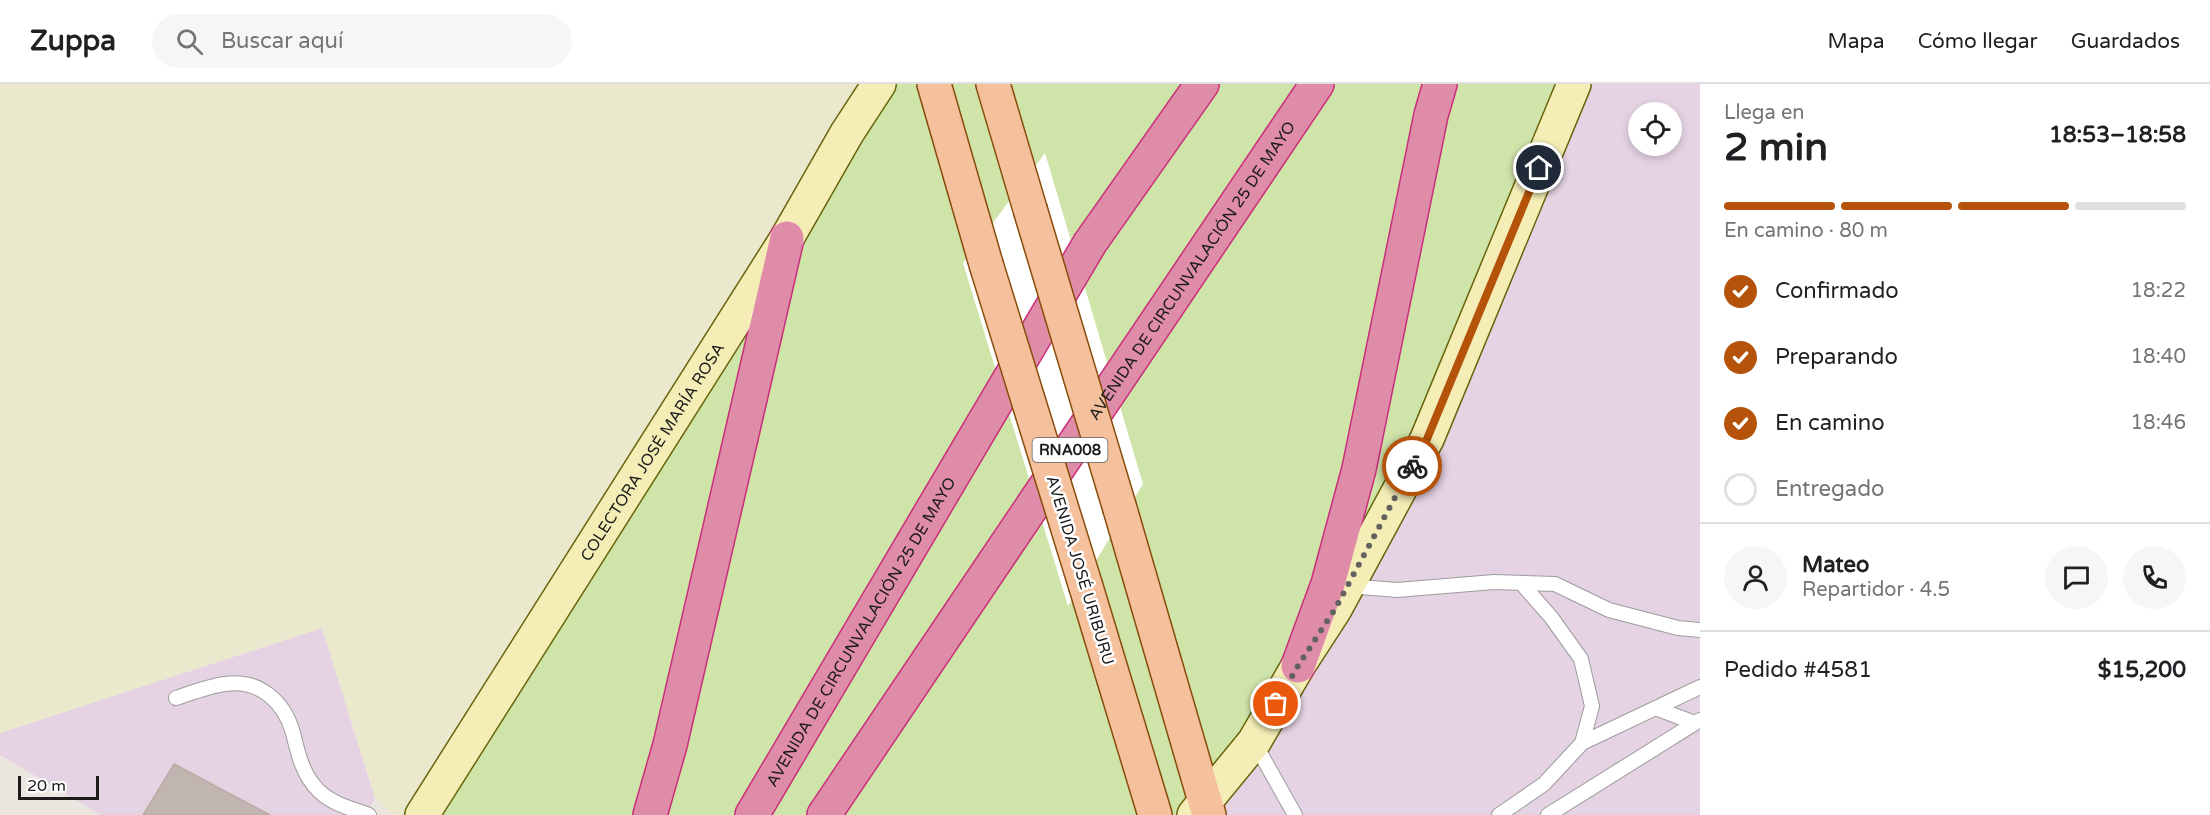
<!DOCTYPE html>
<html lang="es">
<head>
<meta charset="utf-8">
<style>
  :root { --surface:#fff; --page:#f6f6f6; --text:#202124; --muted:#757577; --line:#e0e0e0; --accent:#b45309 }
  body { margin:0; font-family:"Varela Round",sans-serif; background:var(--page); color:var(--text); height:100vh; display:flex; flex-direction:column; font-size:22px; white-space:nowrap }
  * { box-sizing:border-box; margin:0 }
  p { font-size:20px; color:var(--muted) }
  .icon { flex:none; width:33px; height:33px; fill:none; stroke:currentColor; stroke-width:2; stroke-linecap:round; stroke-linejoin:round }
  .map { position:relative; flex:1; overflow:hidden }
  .drawer { display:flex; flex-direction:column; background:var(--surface); width:510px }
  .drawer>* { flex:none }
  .buttons { position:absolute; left:1628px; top:18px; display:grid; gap:12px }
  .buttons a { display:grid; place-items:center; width:54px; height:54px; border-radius:50%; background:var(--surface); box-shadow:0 3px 9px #0003; font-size:30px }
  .scale { position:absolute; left:18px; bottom:15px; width:81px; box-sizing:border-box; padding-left:6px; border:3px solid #1b1b1b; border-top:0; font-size:16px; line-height:21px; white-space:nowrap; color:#1b1b1b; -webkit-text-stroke:4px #fff; paint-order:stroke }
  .pin { position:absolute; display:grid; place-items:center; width:51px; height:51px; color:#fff; margin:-26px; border:3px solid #fff; border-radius:50%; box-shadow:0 2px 6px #0007 }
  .courier { position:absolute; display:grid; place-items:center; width:60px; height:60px; margin:-30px; border:4px solid #b45309; border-radius:50%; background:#fff; color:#222; box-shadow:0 2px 8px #0007 }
  .head em { font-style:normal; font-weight:700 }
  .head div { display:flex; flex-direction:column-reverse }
  .head { display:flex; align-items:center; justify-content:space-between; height:102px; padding:0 24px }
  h1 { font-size:39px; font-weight:700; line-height:45px }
  .bar { display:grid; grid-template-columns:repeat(4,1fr); gap:9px 6px; align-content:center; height:72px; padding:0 24px }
  .bar i { height:8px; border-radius:4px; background:var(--line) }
  .bar .current { background:var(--accent) }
  .bar p { grid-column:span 4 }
  .line { display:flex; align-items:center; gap:15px; padding:0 24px; border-top:2px solid var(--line) }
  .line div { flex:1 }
  .round { display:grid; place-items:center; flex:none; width:63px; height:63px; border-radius:32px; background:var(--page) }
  ol { padding:0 24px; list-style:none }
  li { display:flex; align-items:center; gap:18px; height:66px }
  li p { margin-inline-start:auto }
  li .icon { padding:6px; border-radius:50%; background:var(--accent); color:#fff; stroke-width:4 }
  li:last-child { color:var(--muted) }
  li i { width:33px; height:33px; border:3px solid var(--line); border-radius:50% }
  header { display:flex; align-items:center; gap:36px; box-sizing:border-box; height:84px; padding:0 30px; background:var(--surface); border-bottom:2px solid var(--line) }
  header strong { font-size:28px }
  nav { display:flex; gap:33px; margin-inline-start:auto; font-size:21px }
  .search { width:420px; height:54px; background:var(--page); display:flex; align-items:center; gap:15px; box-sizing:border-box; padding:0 21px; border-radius:33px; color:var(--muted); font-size:22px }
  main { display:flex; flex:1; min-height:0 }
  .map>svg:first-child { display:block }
  .industrial { fill:#e5d3e4; fill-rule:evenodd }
  .farmland { fill:#eae8cd }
  .grass { fill:#cfe4a9 }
  .pier { fill:#fff }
  .building { fill:#c0b5b1; stroke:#bcaba4; stroke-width:1.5 }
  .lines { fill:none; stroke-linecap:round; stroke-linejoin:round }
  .service-casing { stroke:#9c9c9c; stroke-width:16 }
  .secondary-casing { stroke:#68640b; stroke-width:36 }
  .primary-casing { stroke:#884b09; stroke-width:36 }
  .motorway-casing { stroke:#c92e7b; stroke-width:36 }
  .service { stroke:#fff; stroke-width:14 }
  .secondary { stroke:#f4eeb6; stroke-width:33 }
  .primary { stroke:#f5c19d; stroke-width:33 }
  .motorway { stroke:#df8ca9; stroke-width:33 }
  .primary-bridge-casing { stroke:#884b09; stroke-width:36; stroke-linecap:butt }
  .primary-bridge { stroke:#f5c19d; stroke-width:33 }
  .done { stroke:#646260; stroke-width:6; stroke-dasharray:0 10.8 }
  .route { stroke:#b45309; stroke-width:8 }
  .labels { text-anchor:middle; stroke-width:5; stroke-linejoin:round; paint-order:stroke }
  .shield { fill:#fff; stroke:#5f5f5f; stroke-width:1.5 }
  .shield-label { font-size:15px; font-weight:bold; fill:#1b1b1b }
  .street-label { font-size:16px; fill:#1b1b1b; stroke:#fff }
</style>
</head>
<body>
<header>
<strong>Zuppa</strong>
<div class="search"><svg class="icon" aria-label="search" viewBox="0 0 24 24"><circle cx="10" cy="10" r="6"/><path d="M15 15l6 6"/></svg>Buscar aquí</div>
<nav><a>Mapa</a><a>Cómo llegar</a><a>Guardados</a></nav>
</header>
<main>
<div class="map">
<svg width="1700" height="731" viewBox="0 0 1700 731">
  <rect width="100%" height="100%" fill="#ece6e1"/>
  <!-- industrial -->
  <path class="industrial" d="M 1574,0 L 1700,0 L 1700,731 L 1209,731 ZM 1638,28 L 1671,28 L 1671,62 L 1638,62 Z
    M 322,544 L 375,714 L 365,731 L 101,731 L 0,671 L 0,649 Z"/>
  <!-- farmland -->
  <path class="farmland" d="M 0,0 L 879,0 L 422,731 L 393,731 L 375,714 L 322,544 L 0,649 Z"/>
  <!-- grass -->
  <path class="grass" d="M 879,0 L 1574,0 L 1427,355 L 1194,731 L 422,731 Z"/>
  <!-- pier -->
  <path class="pier" d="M 1045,69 L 1143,400 L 1068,522 L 963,179 Z"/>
  <!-- building -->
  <path class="building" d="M 174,680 L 270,731 L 143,731 Z"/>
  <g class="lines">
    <defs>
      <path id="service" d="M 1348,502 L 1397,506 L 1494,498 L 1555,500 L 1609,526 L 1678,544 L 1700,546
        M 176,614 C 191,609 209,602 225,600 C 259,595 284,617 293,649 C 298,670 303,692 319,707 C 332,720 353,725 369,731
        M 1655,624 L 1695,639
        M 1254,658 L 1295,731
        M 1582,659 L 1700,603
        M 1499,731 L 1544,700 L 1582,659 L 1592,622 L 1581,575 L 1551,533 L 1522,500
        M 1548,731 L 1700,636"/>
      <g id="secondary">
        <path id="s1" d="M 422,731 L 787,154 L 847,49 L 879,0"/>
        <path d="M 1194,731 L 1254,658 L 1298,582 L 1335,525 L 1427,355 L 1574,0"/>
      </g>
      <path id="primary" d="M 934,0 L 986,180
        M 993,0 L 1030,125
        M 1120,425 L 1209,731
        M 1086,503 L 1155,731"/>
      <g id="motorway">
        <path d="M 1298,582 L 1328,500 L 1359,385 L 1431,31 L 1440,0"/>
        <path d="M 650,731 L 670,661 L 787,154"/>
        <path id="s2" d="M 752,731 L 1090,159 L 1202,0"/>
        <path id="s3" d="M 824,731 L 1317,0"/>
      </g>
    </defs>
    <!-- service casing -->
    <use href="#service" class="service-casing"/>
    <!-- secondary casing -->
    <use href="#secondary" class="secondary-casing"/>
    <!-- primary casing -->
    <use href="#primary" class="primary-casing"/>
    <!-- motorway casing -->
    <use href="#motorway" class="motorway-casing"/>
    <!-- service -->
    <use href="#service" class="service"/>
    <!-- secondary -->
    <use href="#secondary" class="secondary"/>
    <!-- primary -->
    <use href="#primary" class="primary"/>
    <!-- motorway -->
    <use href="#motorway" class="motorway"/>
    <defs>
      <path id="primary-bridge" d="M 1030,125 L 1120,425
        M 986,180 L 1086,503"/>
    </defs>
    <!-- primary-bridge casing -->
    <use href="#primary-bridge" class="primary-bridge-casing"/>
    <!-- primary-bridge -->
    <use href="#primary-bridge" class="primary-bridge"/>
  </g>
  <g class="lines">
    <!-- done -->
    <path class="done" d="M 1276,620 L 1298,582 L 1335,525 L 1412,382"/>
    <!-- route -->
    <path class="route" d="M 1412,382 L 1427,355 L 1539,84"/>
  </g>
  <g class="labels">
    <!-- shield labels -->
    <rect class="shield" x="1032.5" y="354" width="75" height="24" rx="4.5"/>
    <g class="shield-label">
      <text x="1070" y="371">RNA008</text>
    </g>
    <!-- street labels -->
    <g class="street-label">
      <text dy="6" stroke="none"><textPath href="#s3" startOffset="657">AVENIDA DE CIRCUNVALACIÓN 25 DE MAYO</textPath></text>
      <text dy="6" stroke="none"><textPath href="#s1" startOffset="430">COLECTORA JOSÉ MARÍA ROSA</textPath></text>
      <text transform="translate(1081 486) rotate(73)" y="6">AVENIDA JOSÉ URIBURU</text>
      <text dy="6" stroke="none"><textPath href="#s2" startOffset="213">AVENIDA DE CIRCUNVALACIÓN 25 DE MAYO</textPath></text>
    </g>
  </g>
</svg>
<div class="buttons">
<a><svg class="icon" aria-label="locate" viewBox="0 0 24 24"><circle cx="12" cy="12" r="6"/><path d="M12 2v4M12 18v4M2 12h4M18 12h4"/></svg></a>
</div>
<div class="scale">20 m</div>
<div class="pin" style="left:1276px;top:620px;background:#ea580c"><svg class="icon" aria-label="bag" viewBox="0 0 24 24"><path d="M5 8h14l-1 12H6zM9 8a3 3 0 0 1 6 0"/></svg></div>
<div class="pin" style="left:1539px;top:84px;background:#1f2937"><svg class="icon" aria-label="home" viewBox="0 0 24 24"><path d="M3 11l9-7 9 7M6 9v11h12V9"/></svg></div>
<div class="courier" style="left:1412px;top:382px"><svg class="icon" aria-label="bike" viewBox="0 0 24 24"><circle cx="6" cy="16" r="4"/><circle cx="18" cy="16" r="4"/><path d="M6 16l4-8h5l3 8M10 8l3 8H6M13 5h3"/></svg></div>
</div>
<section class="drawer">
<div class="head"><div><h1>2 min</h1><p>Llega en</p></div><em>18:53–18:58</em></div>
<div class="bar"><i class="current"></i><i class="current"></i><i class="current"></i><i></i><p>En camino · 80 m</p></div>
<ol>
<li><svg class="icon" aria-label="check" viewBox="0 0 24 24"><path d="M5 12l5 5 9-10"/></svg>Confirmado<p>18:22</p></li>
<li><svg class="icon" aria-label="check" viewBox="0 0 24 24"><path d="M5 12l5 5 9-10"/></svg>Preparando<p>18:40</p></li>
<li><svg class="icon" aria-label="check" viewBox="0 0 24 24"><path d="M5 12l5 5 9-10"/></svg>En camino<p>18:46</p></li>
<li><i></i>Entregado</li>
</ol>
<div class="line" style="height:108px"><a class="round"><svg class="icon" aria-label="person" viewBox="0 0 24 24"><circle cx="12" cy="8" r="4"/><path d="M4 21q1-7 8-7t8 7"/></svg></a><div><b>Mateo</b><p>Repartidor · 4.5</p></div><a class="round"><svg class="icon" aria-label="chat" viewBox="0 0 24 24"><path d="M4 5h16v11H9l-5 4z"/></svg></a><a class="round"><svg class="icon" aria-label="phone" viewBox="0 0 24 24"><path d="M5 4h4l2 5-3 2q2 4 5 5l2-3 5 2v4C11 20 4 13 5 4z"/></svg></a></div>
<div class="line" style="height:78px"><div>Pedido #4581</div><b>$15,200</b></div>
</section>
</main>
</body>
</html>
